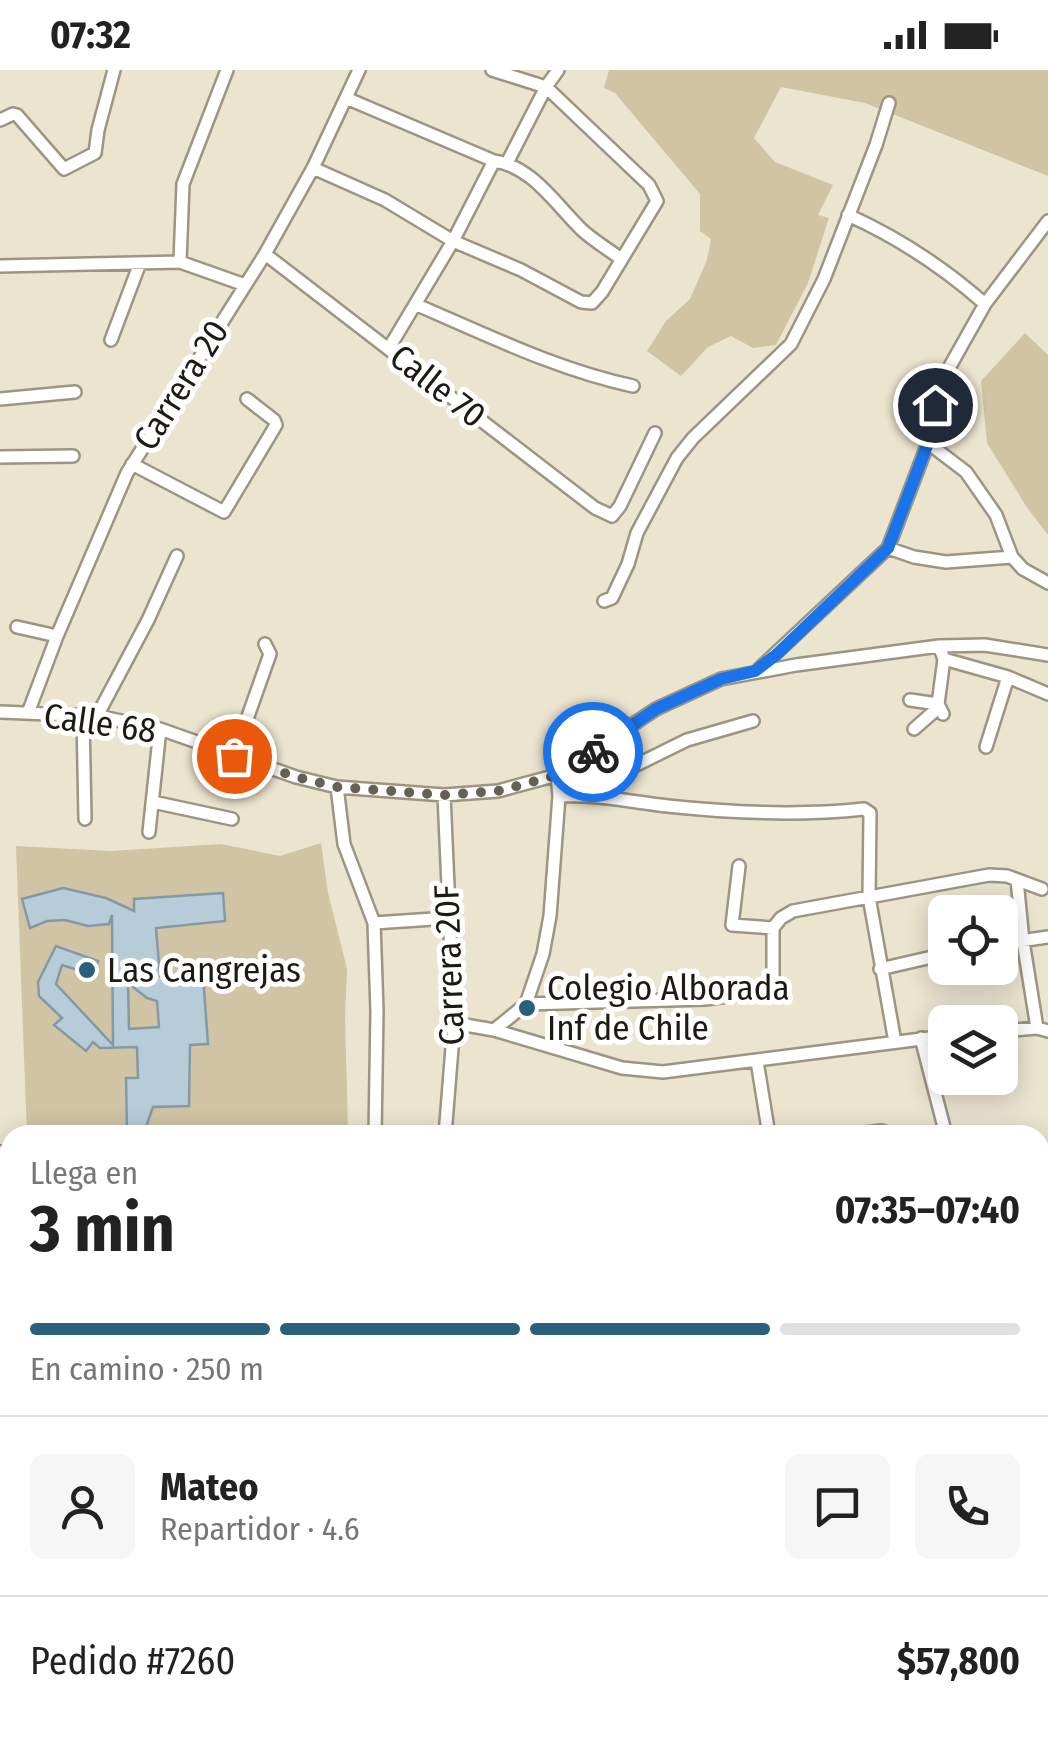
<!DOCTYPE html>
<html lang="es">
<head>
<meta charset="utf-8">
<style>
  :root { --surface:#fff; --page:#f6f6f6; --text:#222; --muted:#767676; --line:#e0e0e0; --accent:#2b607c }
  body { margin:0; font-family:"Fira Sans Condensed",sans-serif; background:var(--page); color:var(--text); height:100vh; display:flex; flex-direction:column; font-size:38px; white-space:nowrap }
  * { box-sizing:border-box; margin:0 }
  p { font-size:32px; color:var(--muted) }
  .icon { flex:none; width:55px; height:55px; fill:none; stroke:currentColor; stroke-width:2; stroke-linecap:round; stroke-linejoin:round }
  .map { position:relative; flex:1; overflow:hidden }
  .panel { position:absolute; left:0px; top:1055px; width:1050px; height:620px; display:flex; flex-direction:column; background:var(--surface); border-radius:30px 30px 0 0; box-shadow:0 5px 25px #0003 }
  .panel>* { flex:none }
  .fabs { position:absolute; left:928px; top:825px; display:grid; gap:20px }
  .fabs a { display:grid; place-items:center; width:90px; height:90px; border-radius:15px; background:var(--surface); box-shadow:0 5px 25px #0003; font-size:50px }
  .pin { position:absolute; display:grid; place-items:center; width:85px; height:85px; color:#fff; margin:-42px; border:5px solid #fff; border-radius:50%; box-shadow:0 2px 10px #0007 }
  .courier { position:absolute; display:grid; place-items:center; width:100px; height:100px; margin:-50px; border:8px solid #1a73e8; border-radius:50%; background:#fff; color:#222; box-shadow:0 2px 12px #0007 }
  .overview em { font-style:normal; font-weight:700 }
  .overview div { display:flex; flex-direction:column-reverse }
  .overview { display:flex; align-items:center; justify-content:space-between; height:170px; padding:0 30px }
  h1 { font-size:65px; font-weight:700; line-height:75px }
  .bar { display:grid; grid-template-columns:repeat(4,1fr); gap:15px 10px; align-content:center; height:120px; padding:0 30px }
  .bar i { height:12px; border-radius:8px; background:var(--line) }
  .bar .active { background:var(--accent) }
  .bar p { grid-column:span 4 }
  .line { display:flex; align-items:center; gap:25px; padding:0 30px; border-top:2px solid var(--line) }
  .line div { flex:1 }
  .round { display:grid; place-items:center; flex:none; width:105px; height:105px; border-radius:15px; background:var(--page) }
  .status { display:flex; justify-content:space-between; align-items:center; height:70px; padding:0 50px; background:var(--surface); direction:ltr }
  .status svg { height:28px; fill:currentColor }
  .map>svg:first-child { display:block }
  .green { fill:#d0c4a5 }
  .building { fill:#b7ccd9; stroke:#8599a5; stroke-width:2.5; fill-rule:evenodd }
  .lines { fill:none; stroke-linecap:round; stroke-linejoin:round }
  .street-casing { stroke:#9c9581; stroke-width:16 }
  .street { stroke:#fff; stroke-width:11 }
  .done { stroke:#656155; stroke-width:10; stroke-dasharray:0 18 }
  .route { stroke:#1a73e8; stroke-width:12 }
  .poi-dot { fill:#2b607c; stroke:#fff; stroke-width:4 }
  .labels { text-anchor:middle; stroke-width:10; stroke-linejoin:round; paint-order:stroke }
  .street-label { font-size:35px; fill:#1d1a13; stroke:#fff }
  .poi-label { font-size:35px; fill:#1d1a13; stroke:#fff; text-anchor:start }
</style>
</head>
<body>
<div class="status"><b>07:32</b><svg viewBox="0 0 49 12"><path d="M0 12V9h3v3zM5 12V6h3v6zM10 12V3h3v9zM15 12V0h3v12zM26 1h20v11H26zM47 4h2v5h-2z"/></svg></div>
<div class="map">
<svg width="1048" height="1675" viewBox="0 0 1048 1675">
  <rect width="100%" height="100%" fill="#ebe4cf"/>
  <!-- green -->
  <path class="green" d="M 609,0 L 1048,0 L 1048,106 L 865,33 L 781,17 L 754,68 L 775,92 L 833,115 L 818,145 L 829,148 L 808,213 L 776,275 L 753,278 L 731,266 L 708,277 L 681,306 L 647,281 L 666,251 L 690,229 L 707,190 L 711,169 L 700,161 L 700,124 L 615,23 L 604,18 Z
    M 1025,263 L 1048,285 L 1048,465 L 1026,436 L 987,373 L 981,311 Z
    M 321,773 L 328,823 L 347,899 L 345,947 L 348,1060 L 175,1065 L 27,1065 L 16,776 L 111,781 L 221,774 L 280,786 Z"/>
  <!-- building -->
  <path class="building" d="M 63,818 L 106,828 L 134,841 L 134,829 L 223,823 L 225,851 L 156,858 L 160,906 L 203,906 L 208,974 L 190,975 L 189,1036 L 153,1037 L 145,1060 L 127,1062 L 126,1008 L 138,1008 L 137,977 L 100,978 L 93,972 L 86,981 L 54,955 L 62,948 L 39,926 L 38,912 L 56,876 L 98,891 L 94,905 L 62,895 L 56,914 L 113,975 L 112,845 L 109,854 L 88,856 L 65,850 L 47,851 L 30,858 L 22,829 ZM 128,913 L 147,928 L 157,931 L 159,957 L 129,959 Z"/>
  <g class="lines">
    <defs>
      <path id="street" d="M 346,28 L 494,91 C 532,96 556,135 582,160 C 594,171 608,179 621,189
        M 0,50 L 13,44 L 17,45 L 64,99 L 95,83 L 98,60 L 114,0
        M 507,93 L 546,17 L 558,0
        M 313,98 L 385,130 L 453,171 L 521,200 L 581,232 L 592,233 L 602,222 L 657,131 L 649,115 L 546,17 L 492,0
        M 848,145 C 899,168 943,197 985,234
        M 265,184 L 595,438 L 612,446 L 620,436 L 655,363
        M 180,192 L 183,114 L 227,0
        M 0,196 L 180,192 L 245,215
        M 417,235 C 487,265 558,300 633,316
        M 111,270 L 140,193
        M 389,278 L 453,171 L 494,91
        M 0,329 L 75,322
        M 928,373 L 966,402 L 996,445 L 1012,487 L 1023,499 L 1048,513
        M 0,387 L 73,386
        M 132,394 L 224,442 L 276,355 L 274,350 L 247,329
        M 888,478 L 914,487 L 946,492 L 1012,487
        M 604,531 L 612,528 L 628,494 L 637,463 L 677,388 L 693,368 L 791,274 L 824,209 L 876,75 L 889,33
        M 17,557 L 57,566
        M 939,576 L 944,589 L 1008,607 L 1048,624
        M 759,599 L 888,478 L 928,373 L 935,335 L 949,298 L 985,234 L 1048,151
        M 910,630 L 938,634
        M 0,642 L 97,646 L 160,659 L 296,707 L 337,717 L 444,725 L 498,721 L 557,705 L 656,639 L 721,609 L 796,595 L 939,576 L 985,575 L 1048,585
        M 28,643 L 57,566 L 127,403 L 265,184 L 313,98 L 359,0
        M 943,644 L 938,634 L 944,589
        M 83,646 L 85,749
        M 97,646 L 148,550 L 177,486
        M 914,659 L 938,638
        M 986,677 L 1008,607
        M 234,686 L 270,584 L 265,574
        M 337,717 L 344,774 L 374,853 L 377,941 L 375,1065
        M 444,725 L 454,953 L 445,1065
        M 585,725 L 620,703 L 687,670 L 753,651
        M 559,726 C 596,724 632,732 668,736 C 733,743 799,746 864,739 L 870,743 L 869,827 L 895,972
        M 153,732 L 232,749
        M 149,762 L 160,659
        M 739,796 L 732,855 L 773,858 L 781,848 L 793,841 L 989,805 L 1007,806 L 1042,819
        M 1017,810 L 1023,871 L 1037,958
        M 374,853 L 448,848
        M 1000,874 L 1048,867
        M 880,899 L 945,884
        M 526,934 L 705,929 L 750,923 L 764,917 L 773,906 L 773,858
        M 454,953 L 494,960 L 622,998 L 663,1002 L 945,966
        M 494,960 L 526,934 L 543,884 L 550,846 L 559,726 L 557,705
        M 1000,961 L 1037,958 L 1048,961
        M 921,968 L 946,1065
        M 757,991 L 769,1065
        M 850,1065 L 881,1061 L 895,1065
        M 0,1082 L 10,1082
        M 1040,1084 L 1048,1085
        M 1040,1226 L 1048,1231
        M 0,1231 L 10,1231
        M 1040,1340 L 1048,1344
        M 0,1378 L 10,1377
        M 1040,1394 L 1048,1395
        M 1040,1467 L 1048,1468
        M 0,1520 L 10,1520
        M 1040,1611 L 1048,1611
        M 25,1665 L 32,1675
        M 156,1665 L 166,1675
        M 299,1665 L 309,1675
        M 346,1665 L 360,1675
        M 494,1665 L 529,1665
        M 630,1665 L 681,1675
        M 785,1665 L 800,1675
        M 332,1675 L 336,1665"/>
    </defs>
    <!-- street casing -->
    <use href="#street" class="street-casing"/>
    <!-- street -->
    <use href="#street" class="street"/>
  </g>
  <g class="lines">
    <!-- done -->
    <path class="done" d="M 234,686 L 296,707 L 337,717 L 444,725 L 498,721 L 532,712 L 557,705 L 593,682"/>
    <!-- route -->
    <path class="route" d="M 593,682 L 656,639 L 721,609 L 755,601 L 776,585 L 888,478 L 928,373 L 935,335"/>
  </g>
  <!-- markers -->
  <g class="poi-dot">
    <circle cx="87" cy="900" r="10"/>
    <circle cx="527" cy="938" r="10"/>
  </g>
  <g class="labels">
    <!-- street labels -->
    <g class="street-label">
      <text transform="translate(181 315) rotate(-58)" y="12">Carrera 20</text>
      <text transform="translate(438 316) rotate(38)" y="12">Calle 70</text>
      <text transform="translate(100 653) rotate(8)" y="12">Calle 68</text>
      <text transform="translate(449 895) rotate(-92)" y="12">Carrera 20F</text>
    </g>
    <!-- poi labels -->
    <g class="poi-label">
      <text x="107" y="912">Las Cangrejas</text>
      <text x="547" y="930">Colegio Alborada<tspan x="547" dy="40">Inf de Chile</tspan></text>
    </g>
  </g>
</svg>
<div class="fabs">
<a><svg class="icon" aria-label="locate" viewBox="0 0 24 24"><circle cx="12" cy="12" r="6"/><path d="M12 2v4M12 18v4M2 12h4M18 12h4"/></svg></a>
<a><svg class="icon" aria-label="layers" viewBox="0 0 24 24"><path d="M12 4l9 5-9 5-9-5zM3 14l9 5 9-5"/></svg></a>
</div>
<div class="pin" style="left:234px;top:686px;background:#ea580c"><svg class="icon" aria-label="bag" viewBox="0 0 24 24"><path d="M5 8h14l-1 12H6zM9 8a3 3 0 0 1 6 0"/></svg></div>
<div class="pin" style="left:935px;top:335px;background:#1f2937"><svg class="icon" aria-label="home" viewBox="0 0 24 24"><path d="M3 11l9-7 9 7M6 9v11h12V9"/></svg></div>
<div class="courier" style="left:593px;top:682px"><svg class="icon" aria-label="bike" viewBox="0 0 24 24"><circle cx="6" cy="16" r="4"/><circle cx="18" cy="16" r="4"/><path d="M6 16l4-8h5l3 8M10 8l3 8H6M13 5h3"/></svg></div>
<section class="panel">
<div class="overview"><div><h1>3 min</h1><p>Llega en</p></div><em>07:35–07:40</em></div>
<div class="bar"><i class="active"></i><i class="active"></i><i class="active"></i><i></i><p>En camino · 250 m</p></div>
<div class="line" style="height:180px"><a class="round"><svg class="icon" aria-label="person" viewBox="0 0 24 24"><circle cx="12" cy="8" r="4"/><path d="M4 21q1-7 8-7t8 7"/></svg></a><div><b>Mateo</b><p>Repartidor · 4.6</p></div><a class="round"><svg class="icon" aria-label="chat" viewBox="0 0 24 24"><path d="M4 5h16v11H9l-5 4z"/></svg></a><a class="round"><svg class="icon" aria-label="phone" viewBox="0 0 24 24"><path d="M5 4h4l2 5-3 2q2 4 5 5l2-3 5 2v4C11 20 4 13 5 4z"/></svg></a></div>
<div class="line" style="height:130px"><div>Pedido #7260</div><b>$57,800</b></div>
</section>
</div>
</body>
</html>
